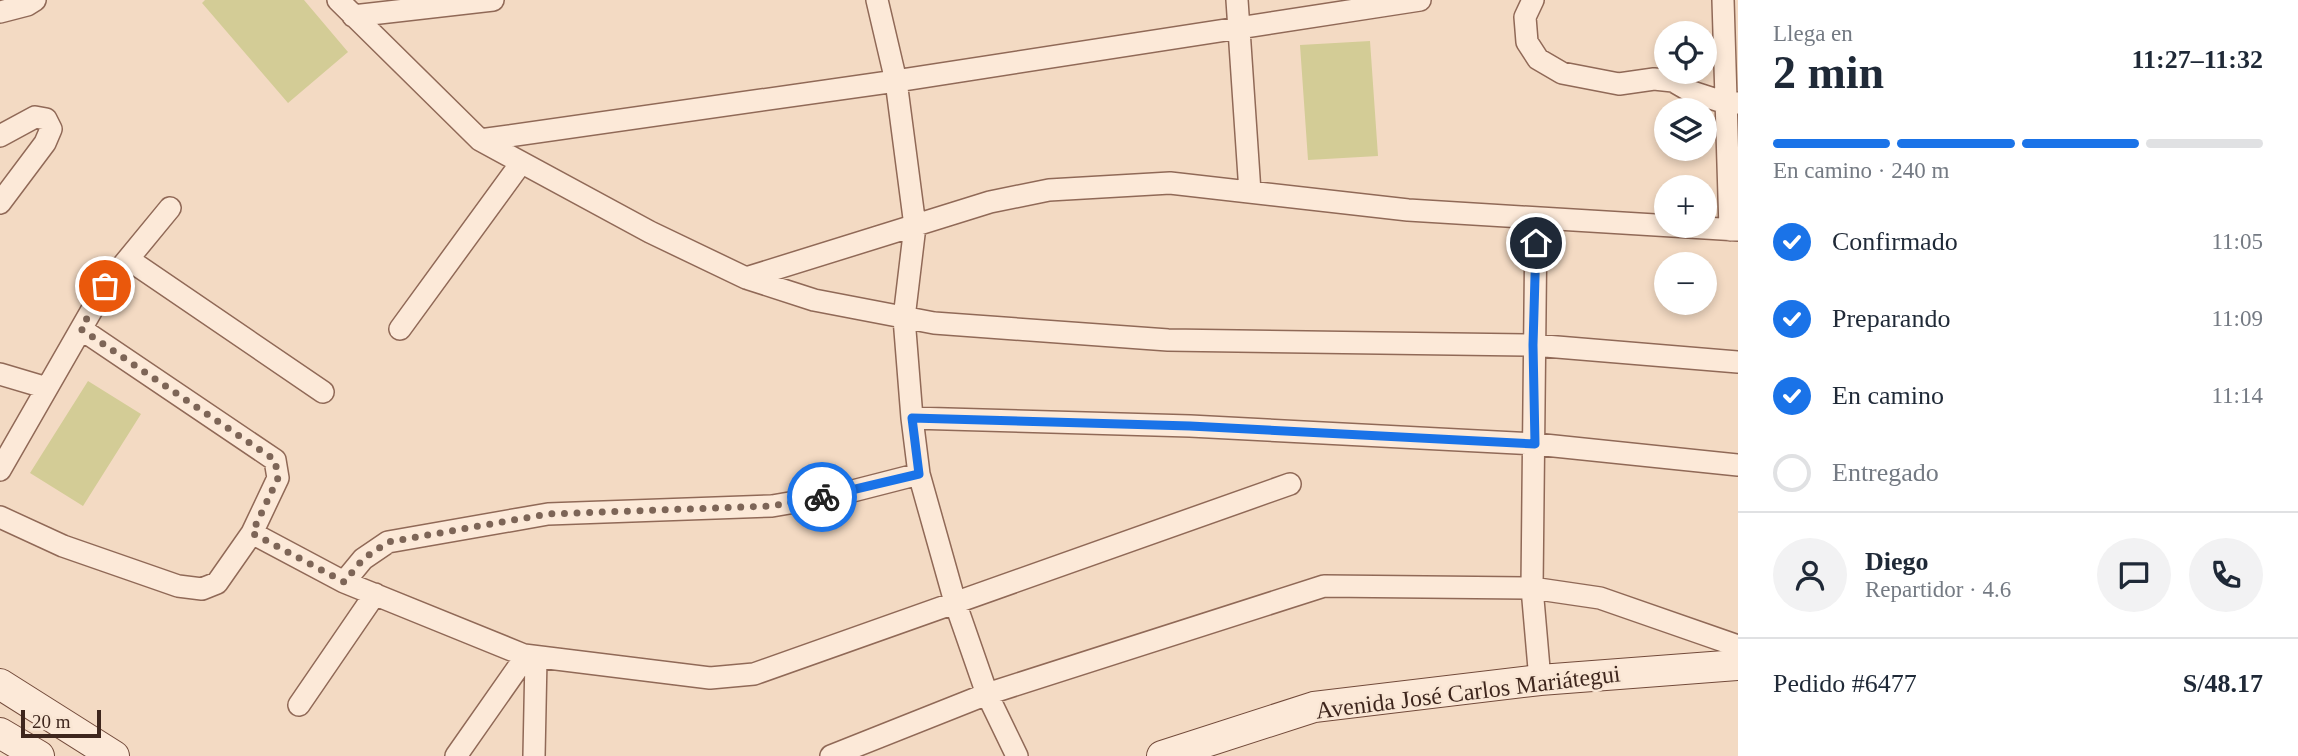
<!DOCTYPE html>
<html lang="es">
<head>
<meta charset="utf-8">
<style>
  :root { --surface:#fff; --page:#f2f2f3; --text:#1f2937; --muted:#747a83; --line:#e0e1e3; --accent:#1a73e8 }
  body { margin:0; font-family:"Times New Roman",serif; background:var(--page); color:var(--text); height:100vh; display:flex; flex-direction:column; font-size:26px; white-space:nowrap }
  * { box-sizing:border-box; margin:0 }
  p { font-size:23px; color:var(--muted) }
  .icon { flex:none; width:38px; height:38px; fill:none; stroke:currentColor; stroke-width:2; stroke-linecap:round; stroke-linejoin:round }
  .map { position:relative; flex:1; overflow:hidden }
  .details { display:flex; flex-direction:column; background:var(--surface); width:560px }
  .details>* { flex:none }
  .buttons { position:absolute; left:1654px; top:21px; display:grid; gap:14px }
  .buttons a { display:grid; place-items:center; width:63px; height:63px; border-radius:50%; background:var(--surface); box-shadow:0 4px 10px #0003; font-size:35px }
  .scale { position:absolute; left:21px; bottom:18px; width:80px; box-sizing:border-box; padding-left:7px; border:4px solid #3e261d; border-top:0; font-size:19px; line-height:24px; white-space:nowrap; color:#3e261d; -webkit-text-stroke:5px #f9e6d4; paint-order:stroke }
  .pin { position:absolute; display:grid; place-items:center; width:60px; height:60px; color:#fff; margin:-30px; border:4px solid #fff; border-radius:50%; box-shadow:0 2px 7px #0007 }
  .courier { position:absolute; display:grid; place-items:center; width:70px; height:70px; margin:-35px; border:5px solid #1a73e8; border-radius:50%; background:#fff; color:#222; box-shadow:0 2px 9px #0007 }
  .overview em { font-style:normal; font-weight:700 }
  .overview div { display:flex; flex-direction:column-reverse }
  .overview { display:flex; align-items:center; justify-content:space-between; height:119px; padding:0 35px }
  h1 { font-size:46px; font-weight:700; line-height:52px }
  .bar { display:grid; grid-template-columns:repeat(4,1fr); gap:10px 7px; align-content:center; height:84px; padding:0 35px }
  .bar i { height:9px; border-radius:5px; background:var(--line) }
  .bar .current { background:var(--accent) }
  .bar p { grid-column:span 4 }
  .line { display:flex; align-items:center; gap:18px; padding:0 35px; border-top:2px solid var(--line) }
  .line div { flex:1 }
  .round { display:grid; place-items:center; flex:none; width:74px; height:74px; border-radius:37px; background:var(--page) }
  ol { padding:0 35px; list-style:none }
  li { display:flex; align-items:center; gap:21px; height:77px }
  li p { margin-inline-start:auto }
  li .icon { padding:7px; border-radius:50%; background:var(--accent); color:#fff; stroke-width:4 }
  li:last-child { color:var(--muted) }
  li i { width:38px; height:38px; border:4px solid var(--line); border-radius:50% }
  main { display:flex; flex:1; min-height:0 }
  .map>svg:first-child { display:block }
  .green { fill:#d3cc96 }
  .lines { fill:none; stroke-linecap:round; stroke-linejoin:round }
  .street-casing { stroke:#906957; stroke-width:24 }
  .secondary-casing { stroke:#724a3a; stroke-width:32 }
  .street { stroke:#fce9d8; stroke-width:21 }
  .secondary { stroke:#fce9d8; stroke-width:30 }
  .done { stroke:#7d6557; stroke-width:7; stroke-dasharray:0 12.6 }
  .route { stroke:#1a73e8; stroke-width:9 }
  .labels { text-anchor:middle; stroke-width:5; stroke-linejoin:round; paint-order:stroke }
  .street-label { font-size:24px; fill:#3e261d; stroke:#f9e6d4 }
</style>
</head>
<body>
<main>
<div class="map">
<svg width="1738" height="756" viewBox="0 0 1738 756">
  <rect width="100%" height="100%" fill="#f3dac3"/>
  <!-- green -->
  <path class="green" d="M 205,0 L 304,0 L 348,52 L 288,103 L 202,3 Z
    M 1370,41 L 1378,156 L 1308,160 L 1300,45 Z
    M 88,381 L 141,414 L 83,506 L 30,473 Z"/>
  <g class="lines">
    <defs>
      <path id="street" d="M 338,0 L 480,140 L 650,232 L 746,278 L 814,300 L 934,323 L 1168,340 L 1533,345 L 1738,362
        M 877,0 L 896,81 L 915,226 L 904,318 L 912,418 L 919,474 L 955,602 L 987,694 L 1017,756
        M 1237,0 L 1250,192
        M 1533,0 L 1525,17 L 1527,42 L 1538,59 L 1562,73 L 1619,84 L 1654,79 L 1673,81 L 1692,92 L 1726,103 L 1738,103
        M 1723,0 L 1730,230
        M 0,12 L 27,5 L 35,0
        M 353,16 L 493,0
        M 0,136 L 35,117 L 46,119 L 51,129 L 45,143 L 0,203
        M 480,140 L 896,81 L 1420,0
        M 1536,218 L 1532,588 L 1540,680
        M 128,259 L 323,392
        M 746,278 L 990,202 L 1049,190 L 1170,183 L 1408,210 L 1738,230
        M 400,329 L 521,163
        M 0,374 L 47,388
        M 912,418 L 1190,426 L 1535,444 L 1738,465
        M 0,470 L 105,287 L 170,208
        M 0,517 L 63,546 L 178,586 L 202,589 L 217,583 L 252,533 L 278,478 L 275,460 L 81,329
        M 252,533 L 344,582 L 524,655 L 710,678 L 754,674 L 1290,484
        M 344,582 L 363,559 L 388,542 L 548,514 L 772,506 L 841,494 L 919,474
        M 299,705 L 375,594
        M 456,756 L 526,656
        M 534,756 L 536,658
        M 831,756 L 987,694 L 1324,586 L 1532,588 L 1600,598 L 1738,646"/>
      <path id="secondary" d="M 0,684 L 114,756
        M 0,733 L 39,756
        M 1162,756 L 1314,707 L 1540,680 L 1738,665"/>
    </defs>
    <!-- street casing -->
    <use href="#street" class="street-casing"/>
    <!-- secondary casing -->
    <use href="#secondary" class="secondary-casing"/>
    <!-- street -->
    <use href="#street" class="street"/>
    <!-- secondary -->
    <use href="#secondary" class="secondary"/>
  </g>
  <g class="lines">
    <!-- done -->
    <path class="done" d="M 105,286 L 81,329 L 275,460 L 278,478 L 252,533 L 344,582 L 363,559 L 388,542 L 548,514 L 772,506 L 822,497"/>
    <!-- route -->
    <path class="route" d="M 822,497 L 919,474 L 912,418 L 1190,426 L 1535,444 L 1533,345 L 1536,243"/>
  </g>
  <g class="labels">
    <!-- street labels -->
    <g class="street-label">
      <text transform="translate(1468 692) rotate(-7)" y="8">Avenida José Carlos Mariátegui</text>
    </g>
  </g>
</svg>
<div class="buttons">
<a><svg class="icon" aria-label="locate" viewBox="0 0 24 24"><circle cx="12" cy="12" r="6"/><path d="M12 2v4M12 18v4M2 12h4M18 12h4"/></svg></a>
<a><svg class="icon" aria-label="layers" viewBox="0 0 24 24"><path d="M12 4l9 5-9 5-9-5zM3 14l9 5 9-5"/></svg></a>
<a>+</a>
<a>−</a>
</div>
<div class="scale">20 m</div>
<div class="pin" style="left:105px;top:286px;background:#ea580c"><svg class="icon" aria-label="bag" viewBox="0 0 24 24"><path d="M5 8h14l-1 12H6zM9 8a3 3 0 0 1 6 0"/></svg></div>
<div class="pin" style="left:1536px;top:243px;background:#1f2937"><svg class="icon" aria-label="home" viewBox="0 0 24 24"><path d="M3 11l9-7 9 7M6 9v11h12V9"/></svg></div>
<div class="courier" style="left:822px;top:497px"><svg class="icon" aria-label="bike" viewBox="0 0 24 24"><circle cx="6" cy="16" r="4"/><circle cx="18" cy="16" r="4"/><path d="M6 16l4-8h5l3 8M10 8l3 8H6M13 5h3"/></svg></div>
</div>
<section class="details">
<div class="overview"><div><h1>2 min</h1><p>Llega en</p></div><em>11:27–11:32</em></div>
<div class="bar"><i class="current"></i><i class="current"></i><i class="current"></i><i></i><p>En camino · 240 m</p></div>
<ol>
<li><svg class="icon" aria-label="check" viewBox="0 0 24 24"><path d="M5 12l5 5 9-10"/></svg>Confirmado<p>11:05</p></li>
<li><svg class="icon" aria-label="check" viewBox="0 0 24 24"><path d="M5 12l5 5 9-10"/></svg>Preparando<p>11:09</p></li>
<li><svg class="icon" aria-label="check" viewBox="0 0 24 24"><path d="M5 12l5 5 9-10"/></svg>En camino<p>11:14</p></li>
<li><i></i>Entregado</li>
</ol>
<div class="line" style="height:126px"><a class="round"><svg class="icon" aria-label="person" viewBox="0 0 24 24"><circle cx="12" cy="8" r="4"/><path d="M4 21q1-7 8-7t8 7"/></svg></a><div><b>Diego</b><p>Repartidor · 4.6</p></div><a class="round"><svg class="icon" aria-label="chat" viewBox="0 0 24 24"><path d="M4 5h16v11H9l-5 4z"/></svg></a><a class="round"><svg class="icon" aria-label="phone" viewBox="0 0 24 24"><path d="M5 4h4l2 5-3 2q2 4 5 5l2-3 5 2v4C11 20 4 13 5 4z"/></svg></a></div>
<div class="line" style="height:91px"><div>Pedido #6477</div><b>S/48.17</b></div>
</section>
</main>
</body>
</html>
